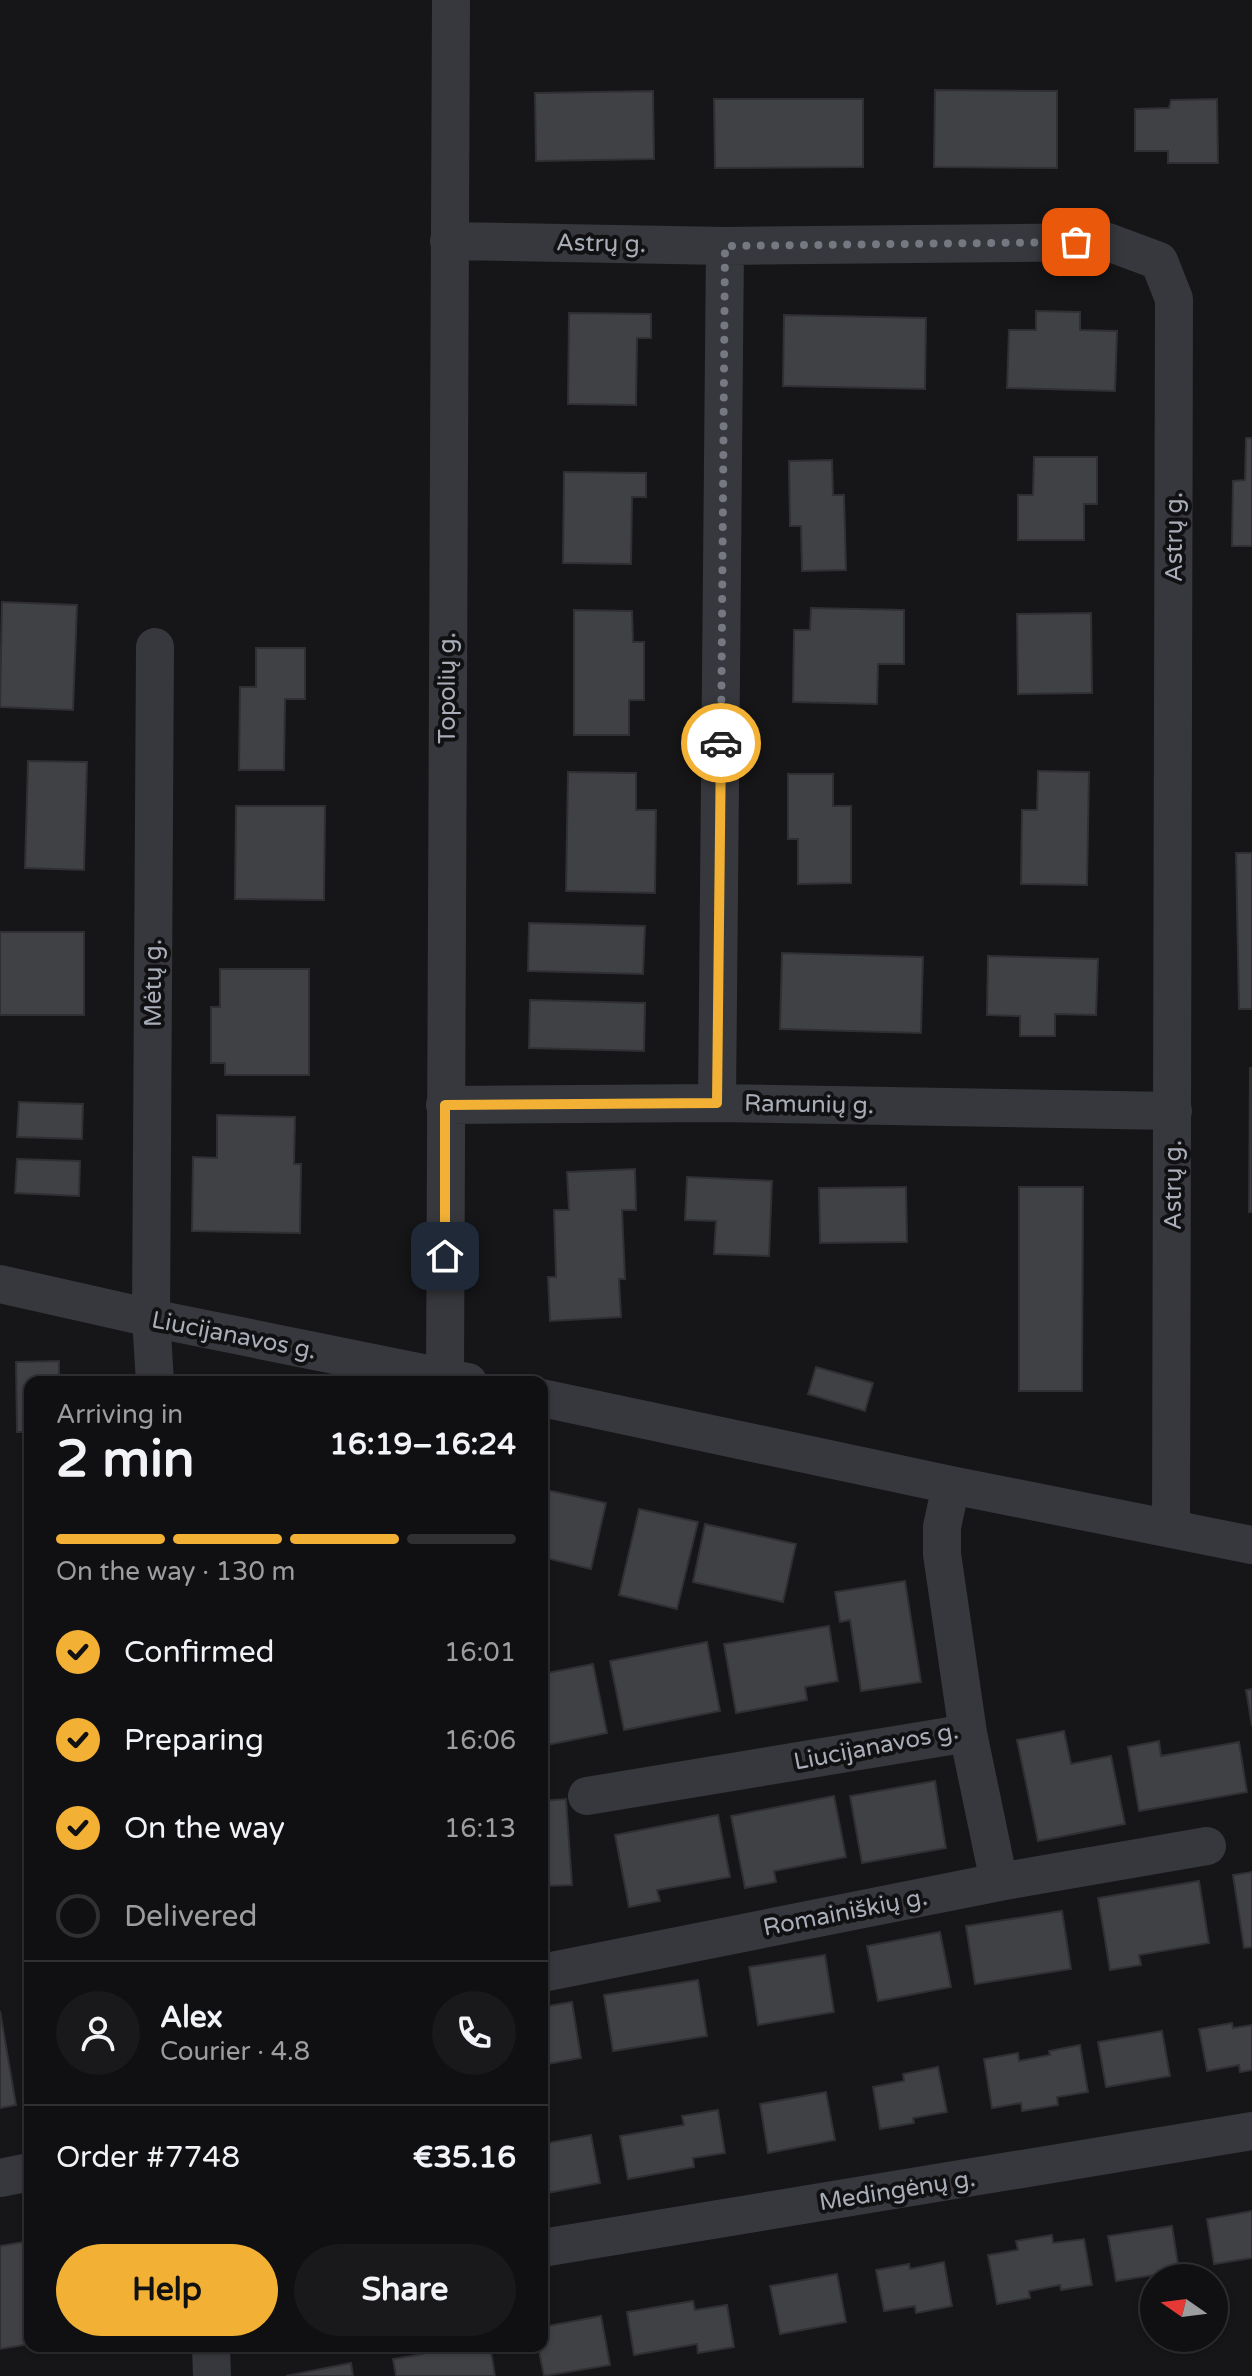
<!DOCTYPE html>
<html lang="en">
<head>
<meta charset="utf-8">
<style>
  :root { --surface:#101012; --page:#19191b; --text:#f1f3f6; --muted:#9c9d9f; --line:#303032; --accent:#f2b134 }
  body { margin:0; font-family:"Varela Round",sans-serif; background:var(--page); color:var(--text); height:100vh; display:flex; flex-direction:column; font-size:30px; white-space:nowrap }
  * { box-sizing:border-box; margin:0 }
  p { font-size:26px; color:var(--muted) }
  .icon { flex:none; width:44px; height:44px; fill:none; stroke:currentColor; stroke-width:2; stroke-linecap:round; stroke-linejoin:round }
  .map { position:relative; flex:1; overflow:hidden }
  .details { position:absolute; left:24px; top:1376px; width:524px; height:976px; display:flex; flex-direction:column; background:var(--surface); border-radius:16px; box-shadow:0 2px 6px #0004,0 0 0 2px var(--line) }
  .details>* { flex:none }
  .needle { width:52px; rotate:284deg }
  .tools { position:absolute; left:1140px; top:2264px; display:grid; gap:16px }
  .tools a { display:grid; place-items:center; width:88px; height:88px; border-radius:50%; background:var(--surface); box-shadow:0 2px 6px #0004,0 0 0 2px var(--line); font-size:40px }
  .pin { position:absolute; display:grid; place-items:center; width:68px; height:68px; color:#fff; margin:-34px; border-radius:16px; box-shadow:0 4px 12px #0006 }
  .courier { position:absolute; display:grid; place-items:center; width:80px; height:80px; margin:-40px; border:6px solid #f2b134; border-radius:50%; background:#fff; color:#222; box-shadow:0 2px 10px #0007 }
  .summary em { font-style:normal; font-weight:700 }
  .summary div { display:flex; flex-direction:column-reverse }
  .summary { display:flex; align-items:center; justify-content:space-between; height:136px; padding:0 32px }
  h1 { font-size:52px; font-weight:700; line-height:60px }
  .bar { display:grid; grid-template-columns:repeat(4,1fr); gap:12px 8px; align-content:center; height:96px; padding:0 32px }
  .bar i { height:10px; border-radius:6px; background:var(--line) }
  .bar .on { background:var(--accent) }
  .bar p { grid-column:span 4 }
  .line { display:flex; align-items:center; gap:20px; padding:0 32px; border-top:2px solid var(--line) }
  .line div { flex:1 }
  .round { display:grid; place-items:center; flex:none; width:84px; height:84px; border-radius:42px; background:var(--page) }
  ol { padding:0 32px; list-style:none }
  li { display:flex; align-items:center; gap:24px; height:88px }
  li p { margin-inline-start:auto }
  li .icon { padding:8px; border-radius:50%; background:var(--accent); color:#111; stroke-width:4 }
  li:last-child { color:var(--muted) }
  li i { width:44px; height:44px; border:4px solid var(--line); border-radius:50% }
  .cta { display:flex; gap:16px; margin-top:auto; padding:16px 32px }
  .cta a { flex:1; height:92px; border-radius:48px; background:var(--accent); color:#111; font-size:32px; font-weight:700; line-height:92px; text-align:center }
  .cta a+a { background:var(--page); color:var(--text) }
  .map>svg:first-child { display:block }
  .building { fill:#404145; stroke:#303034; stroke-width:2 }
  .lines { fill:none; stroke-linecap:round; stroke-linejoin:round }
  .street { stroke:#37383d; stroke-width:38 }
  .done { stroke:#757880; stroke-width:8; stroke-dasharray:0 14.4 }
  .route { stroke:#f2b134; stroke-width:10 }
  .labels { text-anchor:middle; stroke-width:8; stroke-linejoin:round; paint-order:stroke }
  .street-label { font-size:24px; fill:#a8adb8; stroke:#111113 }
</style>
</head>
<body>
<div class="map">
<svg width="1252" height="2376" viewBox="0 0 1252 2376">
  <rect width="100%" height="100%" fill="#161618"/>
  <!-- building -->
  <path class="building" d="M 935,90 L 1057,91 L 1057,168 L 934,167 Z
    M 653,91 L 654,159 L 536,161 L 535,93 Z
    M 714,99 L 863,99 L 863,167 L 715,168 Z
    M 1217,99 L 1218,163 L 1168,163 L 1168,151 L 1135,151 L 1135,109 L 1169,108 L 1171,100 Z
    M 1036,311 L 1080,312 L 1080,330 L 1117,331 L 1115,391 L 1007,388 L 1009,330 L 1036,330 Z
    M 569,313 L 651,314 L 651,338 L 637,338 L 636,405 L 568,404 Z
    M 784,315 L 926,318 L 925,389 L 783,386 Z
    M 1246,438 L 1252,438 L 1252,546 L 1232,546 L 1233,481 L 1245,480 Z
    M 1034,457 L 1097,457 L 1097,504 L 1084,504 L 1084,540 L 1018,540 L 1018,495 L 1033,495 Z
    M 832,460 L 833,495 L 844,495 L 846,570 L 802,571 L 801,526 L 790,526 L 789,461 Z
    M 564,472 L 646,473 L 646,497 L 632,497 L 631,564 L 563,563 Z
    M 2,602 L 77,605 L 73,710 L 0,707 Z
    M 811,608 L 904,610 L 904,664 L 878,664 L 877,704 L 793,702 L 794,630 L 810,630 Z
    M 574,610 L 632,611 L 633,642 L 644,642 L 644,700 L 629,700 L 629,735 L 574,735 Z
    M 1091,613 L 1092,693 L 1018,694 L 1017,614 Z
    M 256,648 L 305,648 L 305,699 L 285,699 L 284,770 L 239,770 L 240,687 L 256,687 Z
    M 28,761 L 87,762 L 84,870 L 25,868 Z
    M 1038,771 L 1089,772 L 1087,885 L 1021,884 L 1022,810 L 1037,810 Z
    M 568,772 L 636,773 L 636,810 L 656,810 L 655,893 L 566,891 Z
    M 788,774 L 833,774 L 833,806 L 851,806 L 851,883 L 798,884 L 798,839 L 788,839 Z
    M 236,806 L 325,806 L 324,900 L 235,899 Z
    M 1236,853 L 1252,853 L 1252,1009 L 1239,1009 Z
    M 529,923 L 645,926 L 643,974 L 528,971 Z
    M 0,932 L 84,932 L 84,1015 L 0,1015 Z
    M 782,953 L 923,957 L 921,1033 L 780,1029 Z
    M 988,956 L 1098,959 L 1096,1015 L 1055,1014 L 1055,1036 L 1020,1036 L 1020,1016 L 987,1015 Z
    M 220,969 L 309,969 L 309,1075 L 225,1075 L 225,1063 L 211,1063 L 211,1007 L 220,1007 Z
    M 530,1000 L 645,1003 L 644,1051 L 529,1048 Z
    M 1250,1068 L 1252,1068 L 1252,1212 L 1249,1212 Z
    M 19,1102 L 83,1104 L 82,1139 L 17,1137 Z
    M 217,1115 L 295,1117 L 294,1164 L 301,1164 L 300,1233 L 192,1231 L 193,1157 L 217,1158 Z
    M 17,1159 L 80,1161 L 79,1196 L 15,1193 Z
    M 635,1169 L 636,1210 L 622,1210 L 625,1279 L 619,1279 L 621,1317 L 550,1321 L 548,1277 L 556,1277 L 554,1210 L 569,1210 L 567,1172 Z
    M 687,1177 L 772,1181 L 769,1256 L 714,1254 L 716,1221 L 685,1220 Z
    M 906,1187 L 907,1242 L 820,1243 L 819,1188 Z
    M 1019,1187 L 1083,1187 L 1082,1391 L 1019,1391 Z
    M 59,1361 L 59,1382 L 30,1382 L 30,1432 L 17,1432 L 16,1362 Z
    M 816,1367 L 873,1383 L 865,1411 L 808,1394 Z
    M 542,1489 L 606,1503 L 591,1569 L 542,1557 Z
    M 639,1509 L 698,1522 L 677,1609 L 619,1595 Z
    M 705,1524 L 796,1544 L 783,1602 L 693,1582 Z
    M 905,1581 L 921,1682 L 861,1691 L 850,1620 L 840,1622 L 835,1592 Z
    M 829,1626 L 838,1681 L 805,1687 L 807,1700 L 736,1713 L 724,1644 Z
    M 707,1642 L 720,1711 L 624,1730 L 610,1661 Z
    M 593,1664 L 607,1733 L 542,1746 L 542,1674 Z
    M 1252,1689 L 1252,1726 L 1246,1690 Z
    M 1064,1731 L 1071,1764 L 1111,1756 L 1125,1824 L 1038,1841 L 1017,1740 Z
    M 1159,1741 L 1161,1756 L 1239,1742 L 1247,1792 L 1139,1811 L 1128,1747 Z
    M 935,1781 L 946,1848 L 862,1863 L 850,1796 Z
    M 834,1796 L 846,1857 L 774,1871 L 776,1882 L 745,1888 L 731,1816 Z
    M 566,1799 L 572,1885 L 542,1886 L 542,1801 Z
    M 718,1815 L 730,1877 L 657,1890 L 660,1901 L 629,1907 L 615,1835 Z
    M 1252,1872 L 1252,1947 L 1244,1948 L 1233,1875 Z
    M 1199,1881 L 1209,1943 L 1139,1955 L 1141,1965 L 1110,1970 L 1098,1898 Z
    M 1062,1911 L 1071,1969 L 975,1984 L 966,1926 Z
    M 940,1932 L 951,1987 L 878,2001 L 867,1946 Z
    M 825,1955 L 834,2012 L 758,2025 L 749,1967 Z
    M 698,1980 L 707,2036 L 613,2051 L 604,1995 Z
    M 572,2002 L 581,2058 L 542,2065 L 542,2007 Z
    M 0,2011 L 16,2105 L 0,2108 Z
    M 1232,2023 L 1233,2028 L 1252,2025 L 1252,2070 L 1240,2072 L 1239,2065 L 1207,2071 L 1199,2029 Z
    M 1162,2031 L 1170,2076 L 1106,2087 L 1098,2042 Z
    M 1080,2045 L 1088,2092 L 1057,2097 L 1058,2105 L 1022,2111 L 1021,2103 L 992,2108 L 984,2059 L 1018,2053 L 1019,2061 L 1050,2055 L 1049,2051 Z
    M 938,2067 L 947,2112 L 913,2118 L 914,2123 L 880,2129 L 873,2087 L 904,2081 L 903,2074 Z
    M 826,2092 L 835,2140 L 768,2153 L 760,2104 Z
    M 718,2110 L 725,2153 L 693,2158 L 694,2167 L 628,2179 L 620,2136 L 684,2125 L 682,2116 Z
    M 591,2135 L 600,2183 L 542,2194 L 542,2144 Z
    M 1252,2211 L 1252,2258 L 1214,2264 L 1207,2219 Z
    M 1172,2226 L 1179,2271 L 1116,2281 L 1108,2236 Z
    M 1052,2235 L 1053,2243 L 1084,2239 L 1092,2285 L 1061,2290 L 1060,2285 L 1029,2291 L 1030,2298 L 997,2304 L 988,2255 L 1018,2250 L 1016,2241 Z
    M 30,2241 L 30,2344 L 0,2349 L 0,2246 Z
    M 944,2262 L 952,2306 L 916,2313 L 915,2306 L 884,2311 L 876,2270 L 909,2264 L 910,2269 Z
    M 837,2274 L 846,2322 L 780,2334 L 770,2286 Z
    M 693,2301 L 695,2310 L 727,2305 L 734,2347 L 698,2353 L 697,2344 L 634,2355 L 627,2312 Z
    M 601,2316 L 610,2365 L 544,2376 L 538,2346 L 542,2346 L 542,2327 Z
    M 421,2346 L 457,2346 L 458,2348 L 490,2346 L 495,2376 L 396,2376 L 393,2359 L 423,2354 Z
    M 351,2363 L 353,2376 L 286,2376 Z"/>
  <g class="lines">
    <!-- street -->
    <path class="street" d="M 449,241 L 725,246 L 1108,242 L 1159,261 L 1174,299 L 1171,1529
      M 717,1103 L 725,246
      M 445,1105 L 717,1103 L 1173,1111
      M 0,1284 L 151,1318 L 468,1382
      M 445,1377 L 451,0
      M 155,1382 L 151,1318 L 155,647
      M 542,1398 L 951,1485 L 1252,1545
      M 968,1733 L 999,1882
      M 587,1796 L 968,1733 L 942,1554 L 942,1527 L 951,1485
      M 542,1973 L 999,1882 L 1207,1846
      M 0,2178 L 30,2172
      M 542,2248 L 1252,2131
      M 211,2346 L 212,2376"/>
  </g>
  <g class="lines">
    <!-- done -->
    <path class="done" d="M 721,743 L 725,246 L 1076,242"/>
    <!-- route -->
    <path class="route" d="M 445,1256 L 445,1105 L 717,1103 L 721,743"/>
  </g>
  <g class="labels">
    <!-- street labels -->
    <g class="street-label">
      <text transform="translate(601 243) rotate(1)" y="8">Astrų g.</text>
      <text transform="translate(1174 537) rotate(-90)" y="8">Astrų g.</text>
      <text transform="translate(447 688) rotate(-90)" y="8">Topolių g.</text>
      <text transform="translate(153 983) rotate(-90)" y="8">Mėtų g.</text>
      <text transform="translate(809 1104) rotate(1)" y="8">Ramunių g.</text>
      <text transform="translate(1173 1185) rotate(-90)" y="8">Astrų g.</text>
      <text transform="translate(234 1335) rotate(11)" y="8">Liucijanavos g.</text>
      <text transform="translate(876 1746) rotate(-11)" y="8">Liucijanavos g.</text>
      <text transform="translate(845 1912) rotate(-11)" y="8">Romainiškių g.</text>
      <text transform="translate(897 2190) rotate(-9)" y="8">Medingėnų g.</text>
    </g>
  </g>
</svg>
<div class="tools">
<a><svg class="needle" viewBox="-14 -14 28 28"><path d="M0-13l5 13h-10z" fill="#e53935"/><path d="M0 13l5-13h-10z" fill="#9c9d9f"/></svg></a>
</div>
<div class="pin" style="left:1076px;top:242px;background:#ea580c"><svg class="icon" aria-label="bag" viewBox="0 0 24 24"><path d="M5 8h14l-1 12H6zM9 8a3 3 0 0 1 6 0"/></svg></div>
<div class="pin" style="left:445px;top:1256px;background:#1f2937"><svg class="icon" aria-label="home" viewBox="0 0 24 24"><path d="M3 11l9-7 9 7M6 9v11h12V9"/></svg></div>
<div class="courier" style="left:721px;top:743px"><svg class="icon" aria-label="car" viewBox="0 0 24 24"><path d="M5 17H2v-5l4-1 3-4h7l3 4 3 1v5h-3M9 17h6M6 11h13"/><circle cx="7" cy="17" r="2"/><circle cx="17" cy="17" r="2"/></svg></div>
<section class="details">
<div class="summary"><div><h1>2 min</h1><p>Arriving in</p></div><em>16:19–16:24</em></div>
<div class="bar"><i class="on"></i><i class="on"></i><i class="on"></i><i></i><p>On the way · 130 m</p></div>
<ol>
<li><svg class="icon" aria-label="check" viewBox="0 0 24 24"><path d="M5 12l5 5 9-10"/></svg>Confirmed<p>16:01</p></li>
<li><svg class="icon" aria-label="check" viewBox="0 0 24 24"><path d="M5 12l5 5 9-10"/></svg>Preparing<p>16:06</p></li>
<li><svg class="icon" aria-label="check" viewBox="0 0 24 24"><path d="M5 12l5 5 9-10"/></svg>On the way<p>16:13</p></li>
<li><i></i>Delivered</li>
</ol>
<div class="line" style="height:144px"><a class="round"><svg class="icon" aria-label="person" viewBox="0 0 24 24"><circle cx="12" cy="8" r="4"/><path d="M4 21q1-7 8-7t8 7"/></svg></a><div><b>Alex</b><p>Courier · 4.8</p></div><a class="round"><svg class="icon" aria-label="phone" viewBox="0 0 24 24"><path d="M5 4h4l2 5-3 2q2 4 5 5l2-3 5 2v4C11 20 4 13 5 4z"/></svg></a></div>
<div class="line" style="height:104px"><div>Order #7748</div><b>€35.16</b></div>
<div class="cta"><a>Help</a><a>Share</a></div>
</section>
</div>
</body>
</html>
